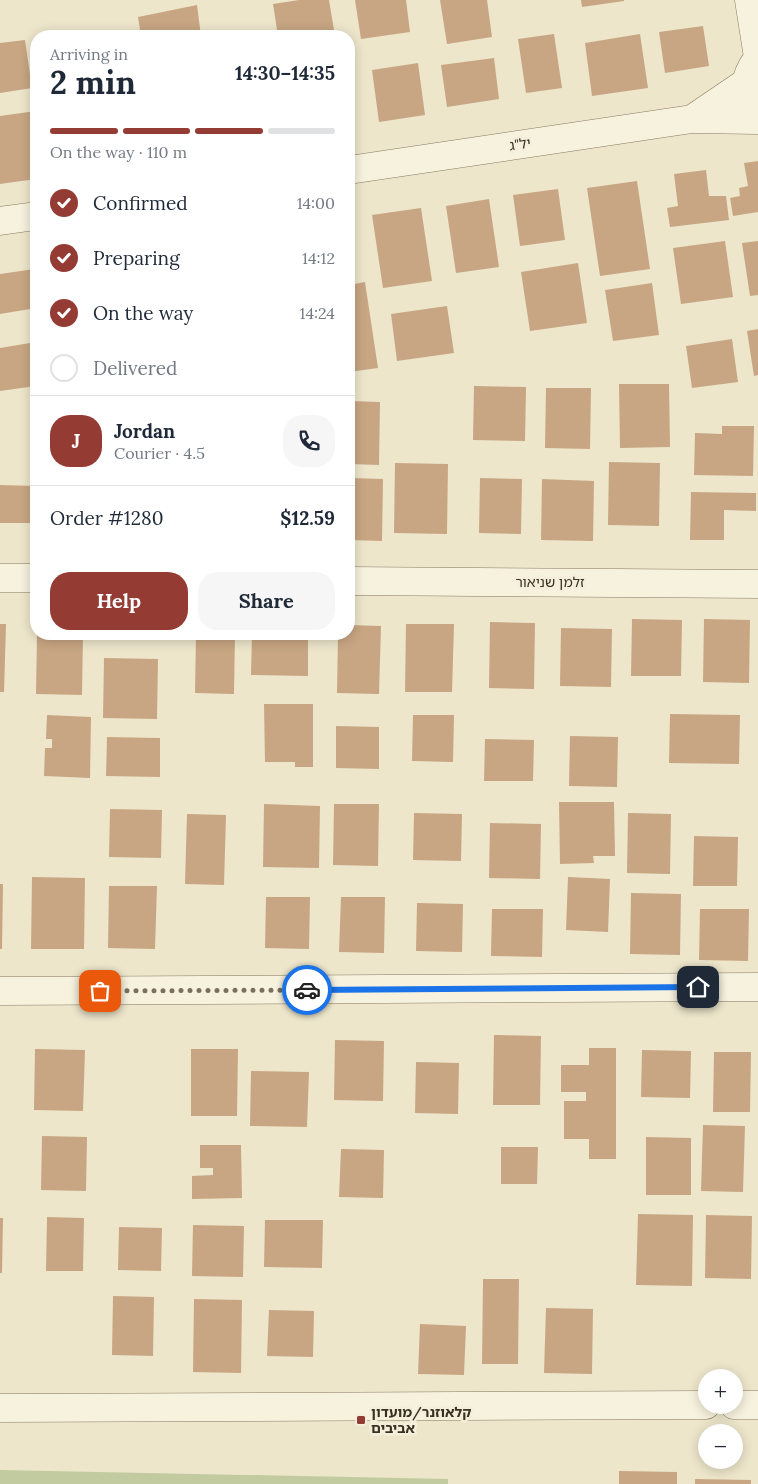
<!DOCTYPE html>
<html lang="en">
<head>
<meta charset="utf-8">
<style>
  :root { --surface:#fff; --page:#f6f6f7; --text:#1f2937; --muted:#747a83; --line:#e0e1e3; --accent:#943b33 }
  body { margin:0; font-family:Lora,"Noto Sans Hebrew",serif; background:var(--page); color:var(--text); height:100vh; display:flex; flex-direction:column; font-size:19px; white-space:nowrap }
  * { box-sizing:border-box; margin:0 }
  p { font-size:16px; color:var(--muted) }
  .icon { flex:none; width:28px; height:28px; fill:none; stroke:currentColor; stroke-width:2; stroke-linecap:round; stroke-linejoin:round }
  .map { position:relative; flex:1; overflow:hidden }
  .details { position:absolute; left:30px; top:30px; width:325px; height:610px; display:flex; flex-direction:column; background:var(--surface); border-radius:20px; box-shadow:0 2px 12px #0003 }
  .details>* { flex:none }
  .tools { position:absolute; left:698px; top:1369px; display:grid; gap:10px }
  .tools a { display:grid; place-items:center; width:45px; height:45px; border-radius:50%; background:var(--surface); box-shadow:0 2px 12px #0003; font-size:25px }
  .pin { position:absolute; display:grid; place-items:center; width:42px; height:42px; color:#fff; margin:-21px; border-radius:10px; box-shadow:0 2px 8px #0006 }
  .courier { position:absolute; display:grid; place-items:center; width:50px; height:50px; margin:-25px; border:4px solid #1a73e8; border-radius:50%; background:#fff; color:#222; box-shadow:0 1px 6px #0007 }
  .headline em { font-style:normal; font-weight:700 }
  .headline div { display:flex; flex-direction:column-reverse }
  .headline { display:flex; align-items:center; justify-content:space-between; height:85px; padding:0 20px }
  h1 { font-size:32px; font-weight:700; line-height:38px }
  .bar { display:grid; grid-template-columns:repeat(4,1fr); gap:8px 5px; align-content:center; height:60px; padding:0 20px }
  .bar i { height:6px; border-radius:4px; background:var(--line) }
  .bar .active { background:var(--accent) }
  .bar p { grid-column:span 4 }
  .line { display:flex; align-items:center; gap:12px; padding:0 20px; border-top:1px solid var(--line) }
  .line div { flex:1 }
  .round { display:grid; place-items:center; flex:none; width:52px; height:52px; border-radius:20px; background:var(--page) }
  ol { padding:0 20px; list-style:none }
  li { display:flex; align-items:center; gap:15px; height:55px }
  li p { margin-inline-start:auto }
  li .icon { padding:5px; border-radius:50%; background:var(--accent); color:#fff; stroke-width:4 }
  li:last-child { color:var(--muted) }
  li i { width:28px; height:28px; border:2px solid var(--line); border-radius:50% }
  .cta { display:flex; gap:10px; margin-top:auto; padding:10px 20px }
  .cta a { flex:1; height:58px; border-radius:20px; background:var(--accent); color:#fff; font-size:20px; font-weight:700; line-height:58px; text-align:center }
  .cta a+a { background:var(--page); color:var(--text) }
  .map>svg:first-child { display:block }
  .green { fill:#c2cb9f }
  .building { fill:#c8a683 }
  .lines { fill:none; stroke-linecap:round; stroke-linejoin:round }
  .minor-casing { stroke:#897960; stroke-width:29 }
  .minor { stroke:#f7f2de; stroke-width:28 }
  .done { stroke:#79705d; stroke-width:5; stroke-dasharray:0 9 }
  .route { stroke:#1a73e8; stroke-width:6 }
  .poi-dot { fill:#943b33; stroke:#f4efda; stroke-width:2 }
  .labels { text-anchor:middle; stroke-width:5; stroke-linejoin:round; paint-order:stroke }
  .street-label { font-size:14px; fill:#3a3022; stroke:#f4efda }
  .poi-label { font-size:14px; font-weight:bold; fill:#3a3022; stroke:#f4efda; text-anchor:start }
</style>
</head>
<body>
<div class="map">
<svg width="758" height="1484" viewBox="0 0 758 1484">
  <rect width="100%" height="100%" fill="#ede6cb"/>
  <!-- green -->
  <path class="green" d="M 0,1470 L 448,1479 L 448,1484 L 0,1484 Z"/>
  <!-- building -->
  <path class="building" d="M 299,0 L 329,0 L 335,36 L 278,36 L 273,4 Z
    M 355,0 L 406,0 L 410,32 L 361,39 Z
    M 440,0 L 487,0 L 492,37 L 447,44 Z
    M 581,0 L 624,0 L 624,1 L 582,7 Z
    M 197,5 L 201,36 L 141,36 L 138,17 Z
    M 703,26 L 709,66 L 665,73 L 659,32 Z
    M 554,34 L 562,88 L 526,93 L 518,39 Z
    M 640,34 L 648,88 L 592,96 L 585,43 Z
    M 25,40 L 32,88 L 0,93 L 0,43 Z
    M 494,58 L 499,99 L 447,107 L 441,65 Z
    M 418,63 L 425,115 L 379,122 L 372,70 Z
    M 36,111 L 36,179 L 0,184 L 0,116 Z
    M 758,161 L 758,212 L 733,216 L 730,198 L 740,196 L 739,188 L 748,186 L 744,163 Z
    M 706,170 L 709,196 L 726,196 L 729,220 L 670,227 L 667,208 L 678,206 L 674,174 Z
    M 637,181 L 650,269 L 600,276 L 587,188 Z
    M 558,189 L 565,240 L 520,246 L 513,195 Z
    M 489,199 L 499,267 L 456,273 L 446,206 Z
    M 421,208 L 432,281 L 383,288 L 372,215 Z
    M 725,241 L 733,297 L 681,304 L 673,248 Z
    M 758,241 L 758,295 L 750,296 L 742,243 Z
    M 578,263 L 587,323 L 530,331 L 521,272 Z
    M 35,269 L 36,308 L 0,314 L 0,274 Z
    M 365,282 L 378,368 L 349,372 L 349,285 Z
    M 652,283 L 659,335 L 613,341 L 605,290 Z
    M 447,306 L 454,353 L 397,361 L 391,314 Z
    M 758,329 L 758,375 L 754,376 L 747,331 Z
    M 732,339 L 738,382 L 692,388 L 686,346 Z
    M 36,342 L 36,386 L 0,391 L 0,348 Z
    M 619,384 L 669,384 L 670,447 L 620,448 Z
    M 474,386 L 526,387 L 525,441 L 473,440 Z
    M 546,388 L 591,388 L 590,449 L 545,448 Z
    M 349,401 L 380,402 L 379,465 L 349,464 Z
    M 722,426 L 754,426 L 753,476 L 694,475 L 695,433 L 722,434 Z
    M 609,462 L 660,463 L 659,526 L 608,525 Z
    M 395,463 L 448,464 L 447,534 L 394,533 Z
    M 349,478 L 383,479 L 382,541 L 349,540 Z
    M 480,478 L 522,479 L 521,534 L 479,533 Z
    M 542,479 L 594,481 L 593,541 L 541,540 Z
    M 0,485 L 36,486 L 36,523 L 0,523 Z
    M 691,492 L 756,493 L 756,511 L 724,510 L 724,540 L 690,540 Z
    M 632,619 L 682,620 L 681,676 L 631,676 Z
    M 704,619 L 750,620 L 749,683 L 703,682 Z
    M 490,622 L 535,623 L 534,689 L 489,688 Z
    M 0,624 L 6,624 L 4,692 L 0,692 Z
    M 406,624 L 454,624 L 452,692 L 405,692 Z
    M 349,625 L 381,626 L 379,694 L 337,693 L 338,634 L 349,634 Z
    M 561,628 L 612,629 L 611,687 L 560,686 Z
    M 37,634 L 83,634 L 82,695 L 36,694 Z
    M 196,634 L 235,634 L 234,694 L 195,693 Z
    M 252,634 L 308,634 L 308,676 L 251,675 Z
    M 104,658 L 158,659 L 157,719 L 103,718 Z
    M 264,704 L 313,704 L 313,767 L 295,767 L 295,762 L 265,762 Z
    M 670,714 L 740,715 L 739,764 L 669,763 Z
    M 47,715 L 91,717 L 90,778 L 44,776 L 45,748 L 52,748 L 52,739 L 46,739 Z
    M 413,715 L 454,715 L 453,762 L 412,761 Z
    M 336,726 L 379,727 L 379,769 L 336,768 Z
    M 570,736 L 618,737 L 617,787 L 569,786 Z
    M 107,737 L 160,738 L 160,777 L 106,776 Z
    M 485,739 L 534,740 L 533,781 L 484,781 Z
    M 559,802 L 614,802 L 615,856 L 593,856 L 594,863 L 560,864 Z
    M 264,804 L 320,806 L 319,868 L 263,867 Z
    M 334,804 L 379,804 L 378,866 L 333,865 Z
    M 110,809 L 162,810 L 161,858 L 109,857 Z
    M 414,813 L 462,814 L 461,861 L 413,860 Z
    M 628,813 L 671,814 L 670,874 L 627,873 Z
    M 187,814 L 226,815 L 224,885 L 185,884 Z
    M 490,823 L 541,824 L 540,879 L 489,878 Z
    M 694,836 L 738,837 L 737,886 L 693,886 Z
    M 32,877 L 85,878 L 84,949 L 31,949 Z
    M 568,877 L 610,879 L 608,932 L 566,930 Z
    M 0,884 L 3,884 L 2,949 L 0,949 Z
    M 109,886 L 157,886 L 155,949 L 108,948 Z
    M 631,893 L 681,894 L 680,955 L 630,954 Z
    M 266,897 L 310,897 L 309,949 L 265,948 Z
    M 341,897 L 385,897 L 384,953 L 339,952 Z
    M 417,903 L 463,904 L 462,952 L 416,951 Z
    M 492,909 L 543,909 L 542,957 L 491,956 Z
    M 700,909 L 749,909 L 748,961 L 699,960 Z
    M 494,1035 L 541,1036 L 540,1105 L 493,1105 Z
    M 335,1040 L 384,1041 L 383,1101 L 334,1100 Z
    M 589,1048 L 616,1048 L 616,1159 L 589,1159 L 589,1139 L 564,1139 L 564,1101 L 586,1101 L 586,1092 L 561,1092 L 561,1065 L 589,1065 Z
    M 35,1049 L 85,1050 L 83,1111 L 34,1110 Z
    M 191,1049 L 238,1049 L 237,1116 L 191,1116 Z
    M 642,1050 L 691,1051 L 690,1098 L 641,1097 Z
    M 714,1052 L 751,1052 L 750,1112 L 713,1112 Z
    M 416,1062 L 459,1063 L 458,1114 L 415,1113 Z
    M 251,1071 L 309,1072 L 307,1127 L 250,1126 Z
    M 703,1125 L 745,1126 L 743,1192 L 701,1191 Z
    M 42,1136 L 87,1137 L 86,1191 L 41,1190 Z
    M 646,1137 L 691,1138 L 691,1195 L 646,1195 Z
    M 200,1145 L 241,1145 L 242,1198 L 192,1199 L 192,1176 L 213,1175 L 213,1168 L 200,1168 Z
    M 501,1147 L 538,1147 L 537,1184 L 501,1184 Z
    M 341,1149 L 384,1150 L 383,1198 L 339,1197 Z
    M 638,1214 L 693,1215 L 692,1286 L 636,1285 Z
    M 706,1215 L 752,1216 L 751,1279 L 705,1278 Z
    M 47,1217 L 84,1218 L 83,1271 L 46,1271 Z
    M 0,1218 L 3,1218 L 2,1273 L 0,1273 Z
    M 265,1220 L 323,1220 L 322,1268 L 264,1267 Z
    M 193,1225 L 244,1226 L 243,1277 L 192,1276 Z
    M 119,1227 L 162,1228 L 161,1271 L 118,1270 Z
    M 483,1279 L 519,1279 L 518,1364 L 482,1364 Z
    M 113,1296 L 154,1297 L 153,1356 L 112,1355 Z
    M 194,1299 L 242,1300 L 241,1373 L 193,1372 Z
    M 546,1308 L 593,1309 L 592,1374 L 544,1373 Z
    M 269,1310 L 314,1311 L 313,1357 L 267,1356 Z
    M 420,1324 L 466,1326 L 464,1375 L 418,1374 Z
    M 619,1471 L 677,1472 L 677,1484 L 619,1484 Z
    M 695,1479 L 751,1480 L 751,1484 L 695,1484 Z"/>
  <g class="lines">
    <defs>
      <path id="minor" d="M 749,0 L 758,57
        M 758,58 C 744,76 739,99 758,115
        M 692,119 L 745,83
        M 349,170 L 692,119 L 758,120
        M 0,221 L 36,216
        M 0,578 L 36,578
        M 349,581 L 758,584
        M 0,991 L 758,987
        M 734,1405 L 758,1405
        M 0,1408 L 706,1405"/>
    </defs>
    <!-- minor casing -->
    <use href="#minor" class="minor-casing"/>
    <!-- minor -->
    <use href="#minor" class="minor"/>
  </g>
  <g class="lines">
    <!-- done -->
    <path class="done" d="M 100,991 L 307,990"/>
    <!-- route -->
    <path class="route" d="M 307,990 L 698,987"/>
  </g>
  <!-- markers -->
  <rect class="poi-dot" x="356" y="1415" width="10" height="10" rx="2.5"/>
  <g class="labels">
    <!-- street labels -->
    <g class="street-label">
      <text transform="translate(520 144) rotate(-8)" y="5">יל"ג</text>
      <text x="550" y="587">זלמן שניאור</text>
    </g>
    <!-- poi labels -->
    <g class="poi-label">
      <text x="371" y="1417">קלאוזנר/מועדון<tspan x="371" dy="16">אביבים</tspan></text>
    </g>
  </g>
</svg>
<div class="tools">
<a>+</a>
<a>−</a>
</div>
<div class="pin" style="left:100px;top:991px;background:#ea580c"><svg class="icon" aria-label="bag" viewBox="0 0 24 24"><path d="M5 8h14l-1 12H6zM9 8a3 3 0 0 1 6 0"/></svg></div>
<div class="pin" style="left:698px;top:987px;background:#1f2937"><svg class="icon" aria-label="home" viewBox="0 0 24 24"><path d="M3 11l9-7 9 7M6 9v11h12V9"/></svg></div>
<div class="courier" style="left:307px;top:990px"><svg class="icon" aria-label="car" viewBox="0 0 24 24"><path d="M5 17H2v-5l4-1 3-4h7l3 4 3 1v5h-3M9 17h6M6 11h13"/><circle cx="7" cy="17" r="2"/><circle cx="17" cy="17" r="2"/></svg></div>
<section class="details">
<div class="headline"><div><h1>2 min</h1><p>Arriving in</p></div><em>14:30–14:35</em></div>
<div class="bar"><i class="active"></i><i class="active"></i><i class="active"></i><i></i><p>On the way · 110 m</p></div>
<ol>
<li><svg class="icon" aria-label="check" viewBox="0 0 24 24"><path d="M5 12l5 5 9-10"/></svg>Confirmed<p>14:00</p></li>
<li><svg class="icon" aria-label="check" viewBox="0 0 24 24"><path d="M5 12l5 5 9-10"/></svg>Preparing<p>14:12</p></li>
<li><svg class="icon" aria-label="check" viewBox="0 0 24 24"><path d="M5 12l5 5 9-10"/></svg>On the way<p>14:24</p></li>
<li><i></i>Delivered</li>
</ol>
<div class="line" style="height:90px"><b class="round" style="background:var(--accent);color:#fff">J</b><div><b>Jordan</b><p>Courier · 4.5</p></div><a class="round"><svg class="icon" aria-label="phone" viewBox="0 0 24 24"><path d="M5 4h4l2 5-3 2q2 4 5 5l2-3 5 2v4C11 20 4 13 5 4z"/></svg></a></div>
<div class="line" style="height:65px"><div>Order #1280</div><b>$12.59</b></div>
<div class="cta"><a>Help</a><a>Share</a></div>
</section>
</div>
</body>
</html>
